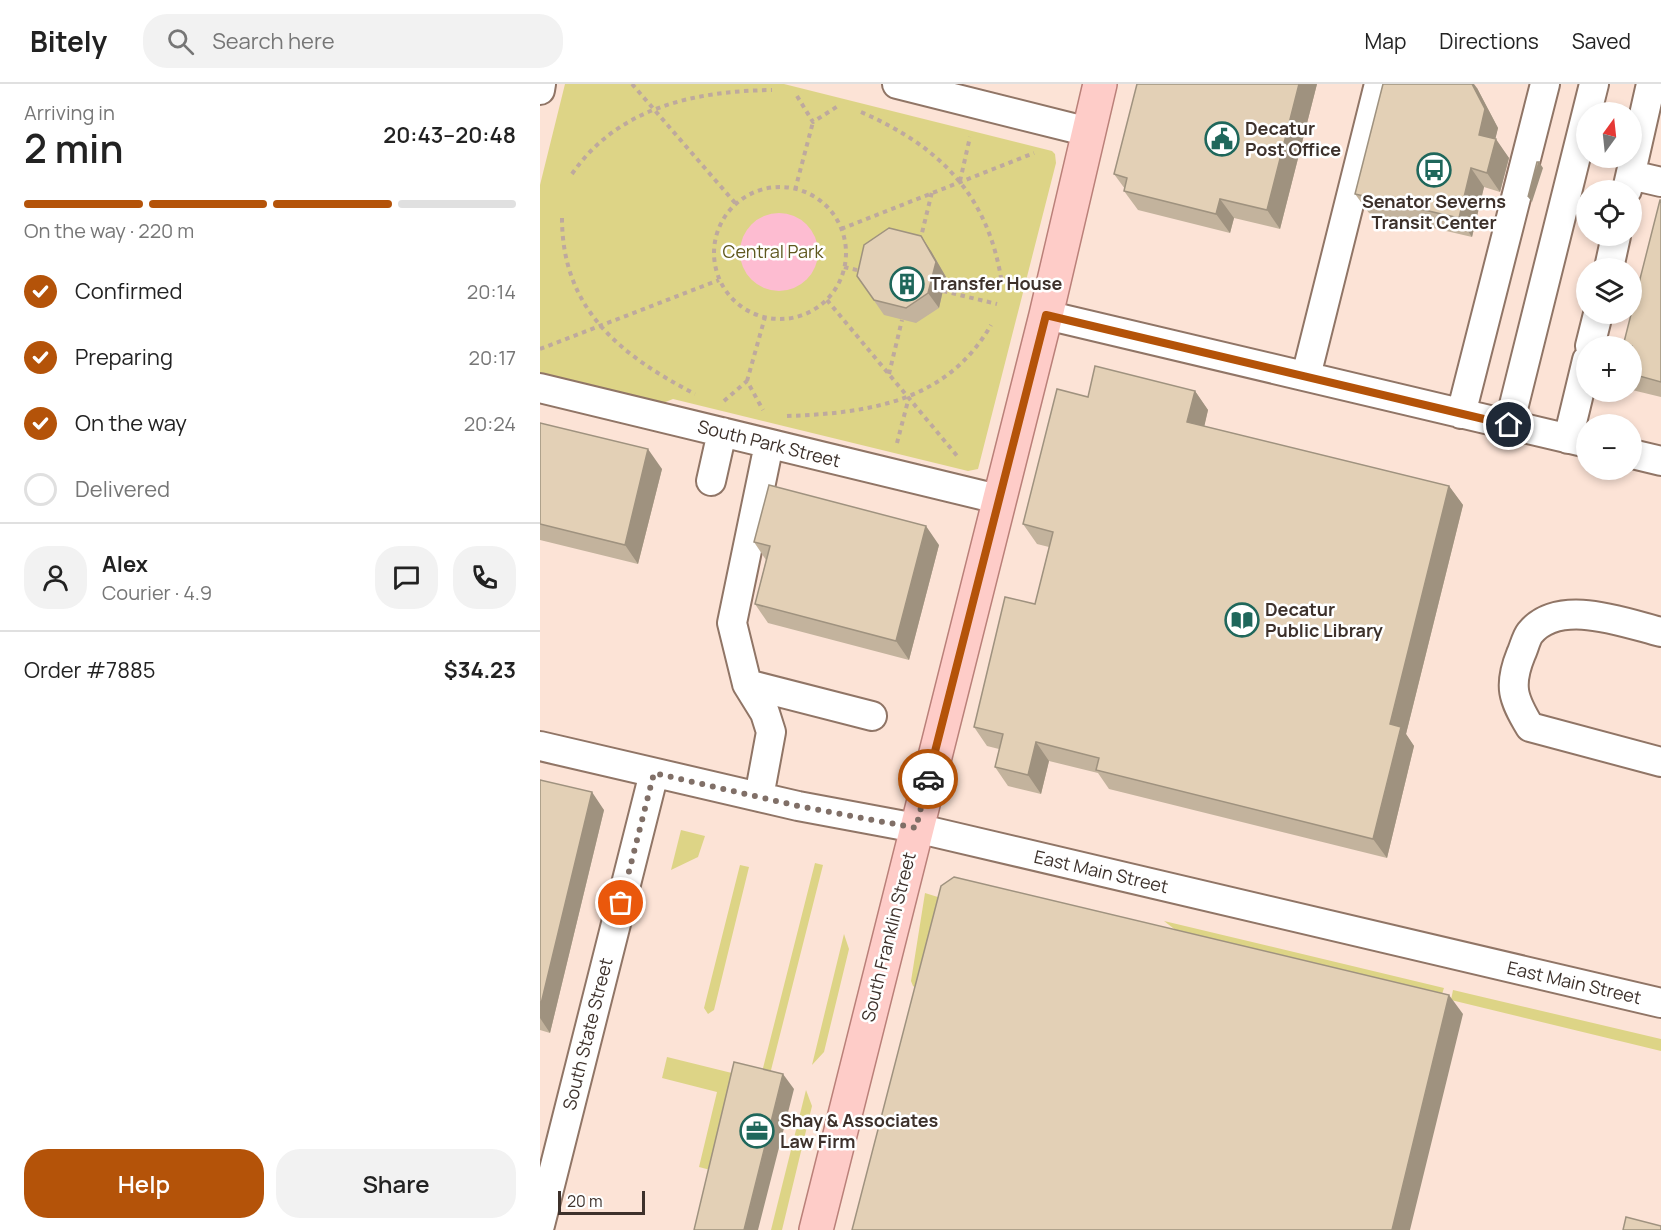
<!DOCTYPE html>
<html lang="en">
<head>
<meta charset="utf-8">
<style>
  :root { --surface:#fff; --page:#f2f2f2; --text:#222; --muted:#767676; --line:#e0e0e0; --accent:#b45309 }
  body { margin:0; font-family:Manrope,sans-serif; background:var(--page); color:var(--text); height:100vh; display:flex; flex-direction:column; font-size:22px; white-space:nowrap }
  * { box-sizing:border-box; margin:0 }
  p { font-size:20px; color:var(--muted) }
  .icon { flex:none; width:33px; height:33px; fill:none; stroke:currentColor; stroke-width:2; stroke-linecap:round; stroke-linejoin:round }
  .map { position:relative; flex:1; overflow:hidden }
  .side { display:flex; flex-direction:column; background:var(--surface); width:540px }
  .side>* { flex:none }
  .needle { width:39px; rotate:15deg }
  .controls { position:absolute; left:1036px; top:18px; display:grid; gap:12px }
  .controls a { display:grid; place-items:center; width:66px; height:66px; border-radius:50%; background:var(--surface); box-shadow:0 3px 9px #0003; font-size:30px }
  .scale { position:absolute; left:18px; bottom:15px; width:87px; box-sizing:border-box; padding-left:6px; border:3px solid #3d312b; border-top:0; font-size:16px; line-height:21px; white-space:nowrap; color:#3d312b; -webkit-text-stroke:4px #fff; paint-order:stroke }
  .pin { position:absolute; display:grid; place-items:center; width:51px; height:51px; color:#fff; margin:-26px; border:3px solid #fff; border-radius:50%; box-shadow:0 2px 6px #0007 }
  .courier { position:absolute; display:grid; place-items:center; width:60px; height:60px; margin:-30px; border:4px solid #b45309; border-radius:50%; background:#fff; color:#222; box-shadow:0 2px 8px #0007 }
  .headline em { font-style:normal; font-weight:600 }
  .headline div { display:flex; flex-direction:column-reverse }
  .headline { display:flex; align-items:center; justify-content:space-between; height:102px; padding:0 24px }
  h1 { font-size:39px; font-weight:600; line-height:45px }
  .bar { display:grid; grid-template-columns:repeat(4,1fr); gap:9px 6px; align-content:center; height:72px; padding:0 24px }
  .bar i { height:8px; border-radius:4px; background:var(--line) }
  .bar .on { background:var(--accent) }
  .bar p { grid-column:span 4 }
  .line { display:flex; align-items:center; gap:15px; padding:0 24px; border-top:2px solid var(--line) }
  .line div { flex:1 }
  .round { display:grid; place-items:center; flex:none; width:63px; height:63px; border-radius:24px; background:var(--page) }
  ol { padding:0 24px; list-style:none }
  li { display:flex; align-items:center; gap:18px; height:66px }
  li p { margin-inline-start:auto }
  li .icon { padding:6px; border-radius:50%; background:var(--accent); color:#fff; stroke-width:4 }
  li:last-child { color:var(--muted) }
  li i { width:33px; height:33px; border:3px solid var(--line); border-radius:50% }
  .cta { display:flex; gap:12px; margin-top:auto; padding:12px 24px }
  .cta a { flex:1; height:69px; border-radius:24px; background:var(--accent); color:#fff; font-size:24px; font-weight:600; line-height:69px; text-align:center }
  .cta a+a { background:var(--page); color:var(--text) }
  header { display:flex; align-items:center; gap:36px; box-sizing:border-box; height:84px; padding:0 30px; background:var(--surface); border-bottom:2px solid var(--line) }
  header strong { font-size:28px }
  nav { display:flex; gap:33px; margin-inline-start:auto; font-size:21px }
  .search { width:420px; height:54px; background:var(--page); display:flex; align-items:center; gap:15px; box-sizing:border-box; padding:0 21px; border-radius:24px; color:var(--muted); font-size:22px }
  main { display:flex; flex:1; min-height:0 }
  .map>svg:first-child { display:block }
  .green { fill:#ddd486 }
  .water { fill:#fdbcd1 }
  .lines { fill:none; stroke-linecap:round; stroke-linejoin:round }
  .minor-casing { stroke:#907566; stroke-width:32 }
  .major-casing { stroke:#ba8079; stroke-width:36 }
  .path { stroke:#bea99e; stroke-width:4; stroke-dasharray:4.5 4.5; stroke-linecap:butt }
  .minor { stroke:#fff; stroke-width:28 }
  .major { stroke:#feccc8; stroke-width:33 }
  .wall { fill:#c3b39d }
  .shaded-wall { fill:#9f927f }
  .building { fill:#e3d0b6; stroke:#9f927f; stroke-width:1.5 }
  .done { stroke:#806f67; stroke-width:6; stroke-dasharray:0 10.8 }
  .route { stroke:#b45309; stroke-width:8 }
  .labels { text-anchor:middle; stroke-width:5; stroke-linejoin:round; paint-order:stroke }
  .poi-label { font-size:18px; font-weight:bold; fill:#3d312b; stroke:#fff; text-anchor:start }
  .park-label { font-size:18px; fill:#5f581f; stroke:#fff }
  .street-label { font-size:18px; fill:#3d312b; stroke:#fff }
</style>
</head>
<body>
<header>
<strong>Bitely</strong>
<div class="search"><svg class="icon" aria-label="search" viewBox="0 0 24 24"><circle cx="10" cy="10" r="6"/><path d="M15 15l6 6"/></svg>Search here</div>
<nav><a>Map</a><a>Directions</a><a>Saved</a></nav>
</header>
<main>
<section class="side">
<div class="headline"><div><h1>2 min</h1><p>Arriving in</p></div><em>20:43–20:48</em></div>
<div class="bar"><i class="on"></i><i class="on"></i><i class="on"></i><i></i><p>On the way · 220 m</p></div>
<ol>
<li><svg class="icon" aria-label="check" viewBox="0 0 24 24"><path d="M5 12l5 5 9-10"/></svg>Confirmed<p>20:14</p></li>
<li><svg class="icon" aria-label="check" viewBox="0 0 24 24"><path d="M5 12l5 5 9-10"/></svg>Preparing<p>20:17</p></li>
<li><svg class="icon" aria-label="check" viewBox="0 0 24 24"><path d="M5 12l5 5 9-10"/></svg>On the way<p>20:24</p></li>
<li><i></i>Delivered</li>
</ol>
<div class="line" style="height:108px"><a class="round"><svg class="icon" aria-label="person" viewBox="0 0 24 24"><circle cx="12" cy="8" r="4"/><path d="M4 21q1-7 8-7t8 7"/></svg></a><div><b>Alex</b><p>Courier · 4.9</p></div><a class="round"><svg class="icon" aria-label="chat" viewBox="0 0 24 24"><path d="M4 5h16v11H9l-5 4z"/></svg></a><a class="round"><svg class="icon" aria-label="phone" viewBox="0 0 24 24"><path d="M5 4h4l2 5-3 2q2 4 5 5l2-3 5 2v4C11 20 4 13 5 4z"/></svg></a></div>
<div class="line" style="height:78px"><div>Order #7885</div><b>$34.23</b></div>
<div class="cta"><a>Help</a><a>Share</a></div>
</section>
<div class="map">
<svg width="1121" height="1146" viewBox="0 0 1121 1146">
  <rect width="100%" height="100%" fill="#fce3d6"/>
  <!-- green -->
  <path class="green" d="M 25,0 L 244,0 L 512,67 L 515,70 L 516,79 L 438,385 L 428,387 L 133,315 L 113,323 L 0,294 L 0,101 Z
    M 141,746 L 165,752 L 158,773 L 131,786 Z
    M 275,779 L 283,781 L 228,998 L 220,996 Z
    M 200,781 L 209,783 L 174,926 L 168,930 L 164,924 Z
    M 385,809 L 401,814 L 379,906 L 373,902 L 371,897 Z
    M 624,837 L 904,904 L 901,913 L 642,851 Z
    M 304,850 L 309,865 L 284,968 L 272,981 Z
    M 913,906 L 1121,955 L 1121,967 L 911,916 Z
    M 127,973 L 204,992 L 182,1089 L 159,1083 L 177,1008 L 122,994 Z
    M 266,1006 L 272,1022 L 242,1146 L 231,1146 Z"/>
  <!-- water -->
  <path class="water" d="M200 168a39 39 0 1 1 78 0a39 39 0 1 1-78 0Z"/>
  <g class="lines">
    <defs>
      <path id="minor" d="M 357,0 L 549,48
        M 0,6 L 1,0
        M 1091,91 L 1121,98
        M 1087,106 L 1111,0
        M 1069,184 L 1076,152
        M 506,231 L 1047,359
        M 1050,262 L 1058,230
        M 766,292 L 839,0
        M 0,304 L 458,415
        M 921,330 L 1005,0
        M 969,341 L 1054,0
        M 1028,355 L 1047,276
        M 1092,370 L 1121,377
        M 171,397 L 182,348
        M 1121,548 C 1085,539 1019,513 990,549 C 986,554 984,564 981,570 C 968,602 973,615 990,643 L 1121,678
        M 207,600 L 332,632
        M 0,662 L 258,722 L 376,744 L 1121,919
        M 219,713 L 231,648 L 225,629 L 207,600 L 192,539 L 229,360
        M 0,1141 L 114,689"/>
      <path id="major" d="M 276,1146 L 506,231 L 560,0"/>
    </defs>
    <!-- minor casing -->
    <use href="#minor" class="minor-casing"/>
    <!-- major casing -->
    <use href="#major" class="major-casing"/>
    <!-- path -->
    <path class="path" d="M 92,0 L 196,120
      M 257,12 L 273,38 L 298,22
      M 321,28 C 401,63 449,112 462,200
      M 32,90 C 78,23 155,7 232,6
      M 420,97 L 430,53
      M174 169a66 66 0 1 1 132 0a66 66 0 1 1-132 0Z
      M 255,106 L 273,38
      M 22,134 C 22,225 80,271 155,310
      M 301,145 L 494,69
      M 380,157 L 392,108
      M 304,183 L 321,187
      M 403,207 L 457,220
      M 287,216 L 418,373
      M 0,265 L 179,196
      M 349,290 L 362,236
      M 207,297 L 225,233
      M 184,317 L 207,297 L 223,326
      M 247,332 C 329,329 407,318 451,241
      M 357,359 L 369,313"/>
    <!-- minor -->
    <use href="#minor" class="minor"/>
    <!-- major -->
    <use href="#major" class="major"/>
  </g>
  <!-- wall -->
  <path class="wall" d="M 777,0 L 740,145 L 694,134 L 690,149 L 598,126 L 584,107 L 585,105 L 574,90 Z
    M 937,4 L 958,44 L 955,55 L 969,74 L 960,108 L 944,103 L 932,153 L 829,129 L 815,110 Z
    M 1121,116 L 1121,313 L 1092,306 L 1092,262 Z
    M 391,167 L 406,193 L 399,224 L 376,239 L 344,231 L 317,192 Z
    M 655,307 L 668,326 L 664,342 L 909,402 L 923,421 L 866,650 L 874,662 L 847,774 L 569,705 L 558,689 L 509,677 L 501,710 L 468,702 L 455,683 L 459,665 L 447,662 L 434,643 L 495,520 L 509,463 L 497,460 L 483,440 L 548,313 Z
    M 0,339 L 122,385 L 98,480 L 0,456 Z
    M 214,458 L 399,461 L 369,576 L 228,539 L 215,520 L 226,476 Z
    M 0,696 L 64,726 L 10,949 L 0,946 Z"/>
  <!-- shaded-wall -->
  <path class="shaded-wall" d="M 759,0 L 777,0 L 740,145 L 727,126 Z
    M 932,0 L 934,0 L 937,4 L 958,44 L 952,69 L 956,55 L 969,74 L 960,108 L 947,89 L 939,51 Z
    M 999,78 L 1003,84 L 992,118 L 988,113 Z
    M 931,84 L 944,103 L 932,153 L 919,134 Z
    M 680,115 L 694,134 L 690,149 L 676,130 Z
    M 381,152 L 391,167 L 406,193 L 399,224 L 388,209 Z
    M 655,307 L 668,326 L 661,357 L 647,338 Z
    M 108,365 L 122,385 L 98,480 L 85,461 Z
    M 909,402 L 923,421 L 866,650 L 874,662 L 847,774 L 833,755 L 850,640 Z
    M 386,442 L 399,461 L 369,576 L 356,557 Z
    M 496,658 L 509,677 L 501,710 L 488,691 Z
    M 52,708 L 64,726 L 10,949 L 0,934 L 0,924 Z
    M 909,911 L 923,930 L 870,1146 L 852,1146 Z
    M 243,990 L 254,1005 L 218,1146 L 204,1146 Z"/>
  <!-- building -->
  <path class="building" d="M 597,0 L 759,0 L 727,126 L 680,115 L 676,130 L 584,107 L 587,94 L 574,90 Z
    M 843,0 L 932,0 L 945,25 L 939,51 L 956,55 L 947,89 L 931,84 L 919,134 L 815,110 Z
    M 997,78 L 999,78 L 988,113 Z
    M 1120,116 L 1121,116 L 1121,298 L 1092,290 L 1092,262 L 1083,262 Z
    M 349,144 L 381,152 L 396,178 L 388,209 L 366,224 L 334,216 L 317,192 L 324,161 Z
    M 555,282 L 655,307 L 647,338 L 909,402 L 850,640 L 861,643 L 833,755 L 556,686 L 559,674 L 496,658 L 488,691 L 455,683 L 463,650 L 434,643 L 465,513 L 495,520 L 513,448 L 483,440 L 517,305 L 548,313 Z
    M 0,339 L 108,365 L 85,461 L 0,440 Z
    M 229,401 L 386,442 L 356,557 L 215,520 L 230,462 L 214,458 Z
    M 0,696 L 52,708 L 0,924 Z
    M 414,793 L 909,911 L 852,1146 L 312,1146 L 401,802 Z
    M 194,978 L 243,990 L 204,1146 L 154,1146 Z
    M 1086,1133 L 1121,1142 L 1121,1146 L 1083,1146 Z"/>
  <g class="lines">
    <!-- done -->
    <path class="done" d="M 81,819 L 114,689 L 258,722 L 376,744 L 388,695"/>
    <!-- route -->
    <path class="route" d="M 388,695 L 506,231 L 969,341"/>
  </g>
  <!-- icons -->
  <defs>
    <symbol id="civic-ring" viewBox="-11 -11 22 22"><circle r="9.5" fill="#fff" stroke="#1f675b" stroke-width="1.5"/><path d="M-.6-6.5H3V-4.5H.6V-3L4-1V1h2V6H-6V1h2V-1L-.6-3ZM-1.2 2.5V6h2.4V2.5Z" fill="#1f675b"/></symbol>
    <symbol id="bus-ring" viewBox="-11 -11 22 22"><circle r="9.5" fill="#fff" stroke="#1f675b" stroke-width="1.5"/><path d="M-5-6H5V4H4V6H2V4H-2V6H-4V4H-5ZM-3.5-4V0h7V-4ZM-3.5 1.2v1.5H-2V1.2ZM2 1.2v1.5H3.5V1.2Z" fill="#1f675b"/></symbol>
    <symbol id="building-ring" viewBox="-11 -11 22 22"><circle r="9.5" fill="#fff" stroke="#1f675b" stroke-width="1.5"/><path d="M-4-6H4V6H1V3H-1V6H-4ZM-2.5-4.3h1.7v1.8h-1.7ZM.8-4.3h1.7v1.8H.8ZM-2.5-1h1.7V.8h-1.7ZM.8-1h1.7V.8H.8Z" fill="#1f675b"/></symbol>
    <symbol id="library-ring" viewBox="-11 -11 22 22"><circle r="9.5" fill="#fff" stroke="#1f675b" stroke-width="1.5"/><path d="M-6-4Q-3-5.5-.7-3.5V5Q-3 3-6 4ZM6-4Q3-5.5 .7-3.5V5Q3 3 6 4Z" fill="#1f675b"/></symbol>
    <symbol id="office-ring" viewBox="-11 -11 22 22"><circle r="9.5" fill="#fff" stroke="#1f675b" stroke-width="1.5"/><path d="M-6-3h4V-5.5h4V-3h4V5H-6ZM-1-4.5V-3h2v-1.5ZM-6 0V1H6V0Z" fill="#1f675b"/></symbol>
  </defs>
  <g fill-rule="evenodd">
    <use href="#civic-ring" x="663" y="36" width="38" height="38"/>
    <use href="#bus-ring" x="875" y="67" width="38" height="38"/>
    <use href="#building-ring" x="348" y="181" width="38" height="38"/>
    <use href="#library-ring" x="683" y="517" width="38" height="38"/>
    <use href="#office-ring" x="198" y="1028" width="38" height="38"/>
  </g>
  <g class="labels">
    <!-- poi labels -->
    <g class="poi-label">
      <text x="705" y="51">Decatur<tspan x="705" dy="21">Post Office</tspan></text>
      <text x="894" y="124" text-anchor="middle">Senator Severns<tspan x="894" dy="21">Transit Center</tspan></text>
      <text x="390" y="206">Transfer House</text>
      <text x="725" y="532">Decatur<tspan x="725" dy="21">Public Library</tspan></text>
      <text x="240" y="1043">Shay &amp; Associates<tspan x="240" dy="21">Law Firm</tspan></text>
    </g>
    <!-- park labels -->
    <g class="park-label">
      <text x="233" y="174">Central Park</text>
    </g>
    <!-- street labels -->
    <g class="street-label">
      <text transform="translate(229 360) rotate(14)" y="6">South Park Street</text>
      <text transform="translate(561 788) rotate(13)" y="6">East Main Street</text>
      <text transform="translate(349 853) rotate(-76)" y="6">South Franklin Street</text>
      <text transform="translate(1034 899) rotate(13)" y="6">East Main Street</text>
      <text transform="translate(48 950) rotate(-76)" y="6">South State Street</text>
    </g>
  </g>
</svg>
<div class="controls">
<a><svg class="needle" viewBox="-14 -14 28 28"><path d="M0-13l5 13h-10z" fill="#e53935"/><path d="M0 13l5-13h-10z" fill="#767676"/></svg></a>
<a><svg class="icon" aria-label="locate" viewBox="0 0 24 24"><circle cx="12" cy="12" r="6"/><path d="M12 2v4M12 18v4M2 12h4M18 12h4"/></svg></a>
<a><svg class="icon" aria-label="layers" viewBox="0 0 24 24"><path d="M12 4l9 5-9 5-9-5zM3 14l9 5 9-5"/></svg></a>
<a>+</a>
<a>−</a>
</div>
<div class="scale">20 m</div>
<div class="pin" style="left:81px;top:819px;background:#ea580c"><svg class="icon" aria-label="bag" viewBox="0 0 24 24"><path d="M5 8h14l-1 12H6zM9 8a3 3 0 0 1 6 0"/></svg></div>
<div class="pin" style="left:969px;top:341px;background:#1f2937"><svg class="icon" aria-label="home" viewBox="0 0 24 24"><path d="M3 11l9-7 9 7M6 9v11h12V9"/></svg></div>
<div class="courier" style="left:388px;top:695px"><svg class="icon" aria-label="car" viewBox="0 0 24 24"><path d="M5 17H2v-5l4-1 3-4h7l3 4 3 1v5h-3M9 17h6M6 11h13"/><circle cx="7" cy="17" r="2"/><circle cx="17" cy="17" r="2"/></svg></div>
</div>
</main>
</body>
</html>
